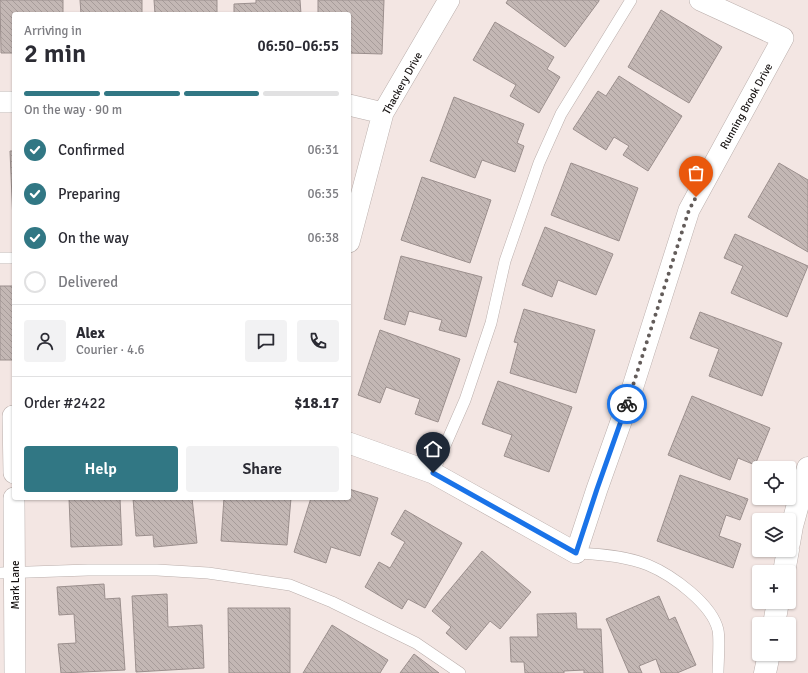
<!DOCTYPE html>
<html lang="en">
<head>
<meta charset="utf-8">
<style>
  :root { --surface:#fff; --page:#f2f2f3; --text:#2b2b33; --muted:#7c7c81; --line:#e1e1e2; --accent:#317784 }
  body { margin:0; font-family:Signika,sans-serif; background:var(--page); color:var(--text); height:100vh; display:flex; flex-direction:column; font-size:15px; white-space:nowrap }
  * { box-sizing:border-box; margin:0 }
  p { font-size:13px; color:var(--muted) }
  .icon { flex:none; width:22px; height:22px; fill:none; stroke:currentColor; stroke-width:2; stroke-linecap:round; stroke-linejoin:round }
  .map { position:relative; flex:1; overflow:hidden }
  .panel { position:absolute; left:12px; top:12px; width:339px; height:488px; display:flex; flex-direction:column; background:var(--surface); border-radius:4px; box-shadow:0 1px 3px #0004 }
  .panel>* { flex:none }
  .fabs { position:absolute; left:752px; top:461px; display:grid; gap:8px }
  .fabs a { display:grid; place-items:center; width:44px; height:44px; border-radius:4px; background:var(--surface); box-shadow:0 1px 3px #0004; font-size:20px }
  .pin { position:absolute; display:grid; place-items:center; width:34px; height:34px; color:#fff; margin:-41px -17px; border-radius:50% 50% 50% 0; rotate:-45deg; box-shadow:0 0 4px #0007 }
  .pin .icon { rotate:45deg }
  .courier { position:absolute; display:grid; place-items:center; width:40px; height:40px; margin:-20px; border:3px solid #1a73e8; border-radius:50%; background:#fff; color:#222; box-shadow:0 1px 5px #0007 }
  .headline em { font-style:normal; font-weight:600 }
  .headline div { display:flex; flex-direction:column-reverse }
  .headline { display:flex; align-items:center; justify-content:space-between; height:68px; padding:0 12px }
  h1 { font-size:26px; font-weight:600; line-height:30px }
  .bar { display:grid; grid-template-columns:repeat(4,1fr); gap:6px 4px; align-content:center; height:48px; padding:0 12px }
  .bar i { height:5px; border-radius:3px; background:var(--line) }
  .bar .selected { background:var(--accent) }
  .bar p { grid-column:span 4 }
  .line { display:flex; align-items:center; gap:10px; padding:0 12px; border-top:1px solid var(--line) }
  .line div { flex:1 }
  .round { display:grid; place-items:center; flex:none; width:42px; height:42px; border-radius:4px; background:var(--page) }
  ol { padding:0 12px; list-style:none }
  li { display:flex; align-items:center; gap:12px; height:44px }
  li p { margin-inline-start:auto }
  li .icon { padding:4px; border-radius:50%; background:var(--accent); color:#fff; stroke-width:4 }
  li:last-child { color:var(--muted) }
  li i { width:22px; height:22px; border:2px solid var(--line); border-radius:50% }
  .button { display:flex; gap:8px; margin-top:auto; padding:8px 12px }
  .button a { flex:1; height:46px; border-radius:4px; background:var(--accent); color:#fff; font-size:16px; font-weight:600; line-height:46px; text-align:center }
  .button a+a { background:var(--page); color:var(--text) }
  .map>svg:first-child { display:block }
  .building { fill:url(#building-back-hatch); stroke:#9b8f8d }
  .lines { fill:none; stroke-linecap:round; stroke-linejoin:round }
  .service-casing { stroke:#baaeab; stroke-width:12 }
  .minor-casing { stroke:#baaeab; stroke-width:22 }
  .secondary-casing { stroke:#baaeab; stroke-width:23 }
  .service { stroke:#fff; stroke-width:11 }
  .minor { stroke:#fff; stroke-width:21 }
  .secondary { stroke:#fff; stroke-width:22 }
  .done { stroke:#635c5a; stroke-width:4; stroke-dasharray:0 7.2 }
  .route { stroke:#1a73e8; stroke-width:5 }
  .labels { text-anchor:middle; stroke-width:4; stroke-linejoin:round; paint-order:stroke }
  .street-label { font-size:11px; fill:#161211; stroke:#fff }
</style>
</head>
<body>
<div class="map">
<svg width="808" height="673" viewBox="0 0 808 673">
  <defs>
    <pattern id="building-back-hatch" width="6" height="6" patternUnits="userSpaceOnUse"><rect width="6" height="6" fill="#c3b7b4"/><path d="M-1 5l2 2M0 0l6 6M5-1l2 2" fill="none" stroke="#a79c9a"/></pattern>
  </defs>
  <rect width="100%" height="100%" fill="#f3e6e3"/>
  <!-- building -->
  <path class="building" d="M 0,0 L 63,0 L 63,14 L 14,14 L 14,53 L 1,53 Z
    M 80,0 L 142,0 L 142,14 L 81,14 Z
    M 154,0 L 217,0 L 217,14 L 155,14 Z
    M 256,0 L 300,0 L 301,14 L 234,14 L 234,4 L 256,3 Z
    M 318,0 L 384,0 L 382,54 L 349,53 L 349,14 L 318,14 Z
    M 508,0 L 599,0 L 599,1 L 565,47 L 506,3 Z
    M 661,10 L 722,47 L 689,103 L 628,67 Z
    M 495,22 L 554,57 L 547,69 L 560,77 L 539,113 L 510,96 L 516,85 L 473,60 Z
    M 619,76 L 682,116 L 648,171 L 623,155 L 629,146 L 614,137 L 606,150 L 573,129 L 598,91 L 606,96 Z
    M 454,97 L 524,124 L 517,143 L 524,146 L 515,172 L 482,160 L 475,178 L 430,161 Z
    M 10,151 L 14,151 L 14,222 L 13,222 Z
    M 571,163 L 638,188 L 619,241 L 551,215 Z
    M 779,163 L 808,180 L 808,252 L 748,217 Z
    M 422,177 L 491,200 L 470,263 L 401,240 Z
    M 545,227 L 613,254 L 596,295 L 558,280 L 552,297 L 522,285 Z
    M 735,234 L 808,266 L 787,317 L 731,293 L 743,266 L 724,258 Z
    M 401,256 L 482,277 L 466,337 L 439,330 L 442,320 L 409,311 L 405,325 L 384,319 Z
    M 0,286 L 14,286 L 14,360 L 0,360 Z
    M 524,309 L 595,330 L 576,393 L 510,373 L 518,343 L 514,342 Z
    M 700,312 L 782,343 L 762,396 L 709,376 L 719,349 L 690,338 Z
    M 380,330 L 460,359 L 438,422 L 415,414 L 420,399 L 386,387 L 380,403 L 358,395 Z
    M 498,381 L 572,407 L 549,472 L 504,456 L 512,435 L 482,424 Z
    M 692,396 L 770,428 L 755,465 L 738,458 L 730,480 L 668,455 Z
    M 680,475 L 748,499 L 740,520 L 726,515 L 719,536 L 741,544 L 733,568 L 657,541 Z
    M 349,489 L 378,498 L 360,556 L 331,547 L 326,563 L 294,552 L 311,498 L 349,498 Z
    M 69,498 L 120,498 L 122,545 L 71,547 Z
    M 133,498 L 192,498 L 197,543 L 154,547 L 153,535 L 136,536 Z
    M 224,498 L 291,498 L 287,545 L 221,541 Z
    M 405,510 L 462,543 L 425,608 L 408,599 L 402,609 L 365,587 L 379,562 L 390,568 L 405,542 L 391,534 Z
    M 482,551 L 531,592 L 500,629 L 490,621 L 466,650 L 446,633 L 451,627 L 432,611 Z
    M 104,584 L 105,599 L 120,598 L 125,670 L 61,673 L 58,644 L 76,643 L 74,614 L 59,615 L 57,587 Z
    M 167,594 L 168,627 L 202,625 L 204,668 L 136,672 L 132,596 Z
    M 659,596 L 669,620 L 675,617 L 696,665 L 677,673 L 661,673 L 656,659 L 639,666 L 642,673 L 629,673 L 606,619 Z
    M 228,608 L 290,608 L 290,673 L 229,673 Z
    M 576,613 L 577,629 L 601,629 L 603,673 L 584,673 L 584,670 L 564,671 L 564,673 L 525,673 L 524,662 L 511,662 L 510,637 L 538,637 L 537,614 Z
    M 332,625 L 388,660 L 380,673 L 303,673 Z
    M 414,654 L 439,673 L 400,673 Z"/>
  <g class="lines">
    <defs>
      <path id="service" d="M 0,258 L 14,258
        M 433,473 L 465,400 L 491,323 L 505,261 L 539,163 L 561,114 L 631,0
        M 576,553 C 600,554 626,556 648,565 C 672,575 712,604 718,630 C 720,640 718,662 718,673
        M 0,573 L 88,570 L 157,570 L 208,573 L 290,585 L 332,602 L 416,643 L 460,673"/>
      <path id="minor" d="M 0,102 L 14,102
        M 349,105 L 383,113
        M 349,242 L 383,113 L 449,0
        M 13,416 L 14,473
        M 349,443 L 433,473 L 576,553 L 597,489 L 628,402 L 689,210 L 783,38 L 700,0
        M 14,498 L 15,673"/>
      <path id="secondary" d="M 789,543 L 792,526 L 808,468
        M 784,572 L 788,550
        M 774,624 L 778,602
        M 765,673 L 769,654"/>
    </defs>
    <!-- service casing -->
    <use href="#service" class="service-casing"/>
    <!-- minor casing -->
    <use href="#minor" class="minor-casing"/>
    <!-- secondary casing -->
    <use href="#secondary" class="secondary-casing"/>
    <!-- service -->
    <use href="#service" class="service"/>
    <!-- minor -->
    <use href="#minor" class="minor"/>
    <!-- secondary -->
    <use href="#secondary" class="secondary"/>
  </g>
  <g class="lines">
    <!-- done -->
    <path class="done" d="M 627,404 L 689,210 L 696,197"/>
    <!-- route -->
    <path class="route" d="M 433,473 L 576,553 L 597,489 L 627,404"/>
  </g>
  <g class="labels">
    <!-- street labels -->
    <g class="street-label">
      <text transform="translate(402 83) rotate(-61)" y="4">Thackery Drive</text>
      <text transform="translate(746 106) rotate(-61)" y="4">Running Brook Drive</text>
      <text transform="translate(15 585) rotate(-90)" y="4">Mark Lane</text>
    </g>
  </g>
</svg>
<div class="fabs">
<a><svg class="icon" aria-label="locate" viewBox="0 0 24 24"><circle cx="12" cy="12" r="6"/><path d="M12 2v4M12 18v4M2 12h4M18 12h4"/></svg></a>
<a><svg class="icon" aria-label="layers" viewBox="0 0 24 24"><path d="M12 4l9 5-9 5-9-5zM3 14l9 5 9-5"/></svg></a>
<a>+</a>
<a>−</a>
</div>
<div class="pin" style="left:696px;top:197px;background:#ea580c"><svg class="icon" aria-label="bag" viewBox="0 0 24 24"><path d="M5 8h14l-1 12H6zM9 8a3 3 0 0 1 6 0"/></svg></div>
<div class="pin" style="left:433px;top:473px;background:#1f2937"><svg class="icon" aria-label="home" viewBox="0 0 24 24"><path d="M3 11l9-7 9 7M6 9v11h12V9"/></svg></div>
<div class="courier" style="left:627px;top:404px"><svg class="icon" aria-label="bike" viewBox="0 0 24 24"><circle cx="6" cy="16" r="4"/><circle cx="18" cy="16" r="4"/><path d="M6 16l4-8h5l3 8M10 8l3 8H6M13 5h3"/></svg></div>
<section class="panel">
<div class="headline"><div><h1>2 min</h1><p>Arriving in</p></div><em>06:50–06:55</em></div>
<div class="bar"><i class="selected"></i><i class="selected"></i><i class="selected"></i><i></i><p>On the way · 90 m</p></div>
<ol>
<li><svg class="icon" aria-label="check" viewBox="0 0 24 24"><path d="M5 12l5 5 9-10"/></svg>Confirmed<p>06:31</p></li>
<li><svg class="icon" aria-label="check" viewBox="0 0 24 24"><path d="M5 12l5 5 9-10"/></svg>Preparing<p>06:35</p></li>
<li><svg class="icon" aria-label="check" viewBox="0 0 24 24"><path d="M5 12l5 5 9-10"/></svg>On the way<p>06:38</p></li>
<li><i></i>Delivered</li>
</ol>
<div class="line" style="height:72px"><a class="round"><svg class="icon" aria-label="person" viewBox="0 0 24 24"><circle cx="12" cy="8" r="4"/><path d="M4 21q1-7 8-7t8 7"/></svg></a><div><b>Alex</b><p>Courier · 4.6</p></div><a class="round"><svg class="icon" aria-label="chat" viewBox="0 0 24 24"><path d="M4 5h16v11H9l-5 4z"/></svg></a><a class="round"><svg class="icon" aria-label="phone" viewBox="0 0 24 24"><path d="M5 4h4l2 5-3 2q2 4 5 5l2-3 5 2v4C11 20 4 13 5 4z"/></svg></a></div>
<div class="line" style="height:52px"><div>Order #2422</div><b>$18.17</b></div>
<div class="button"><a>Help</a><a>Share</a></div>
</section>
</div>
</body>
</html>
